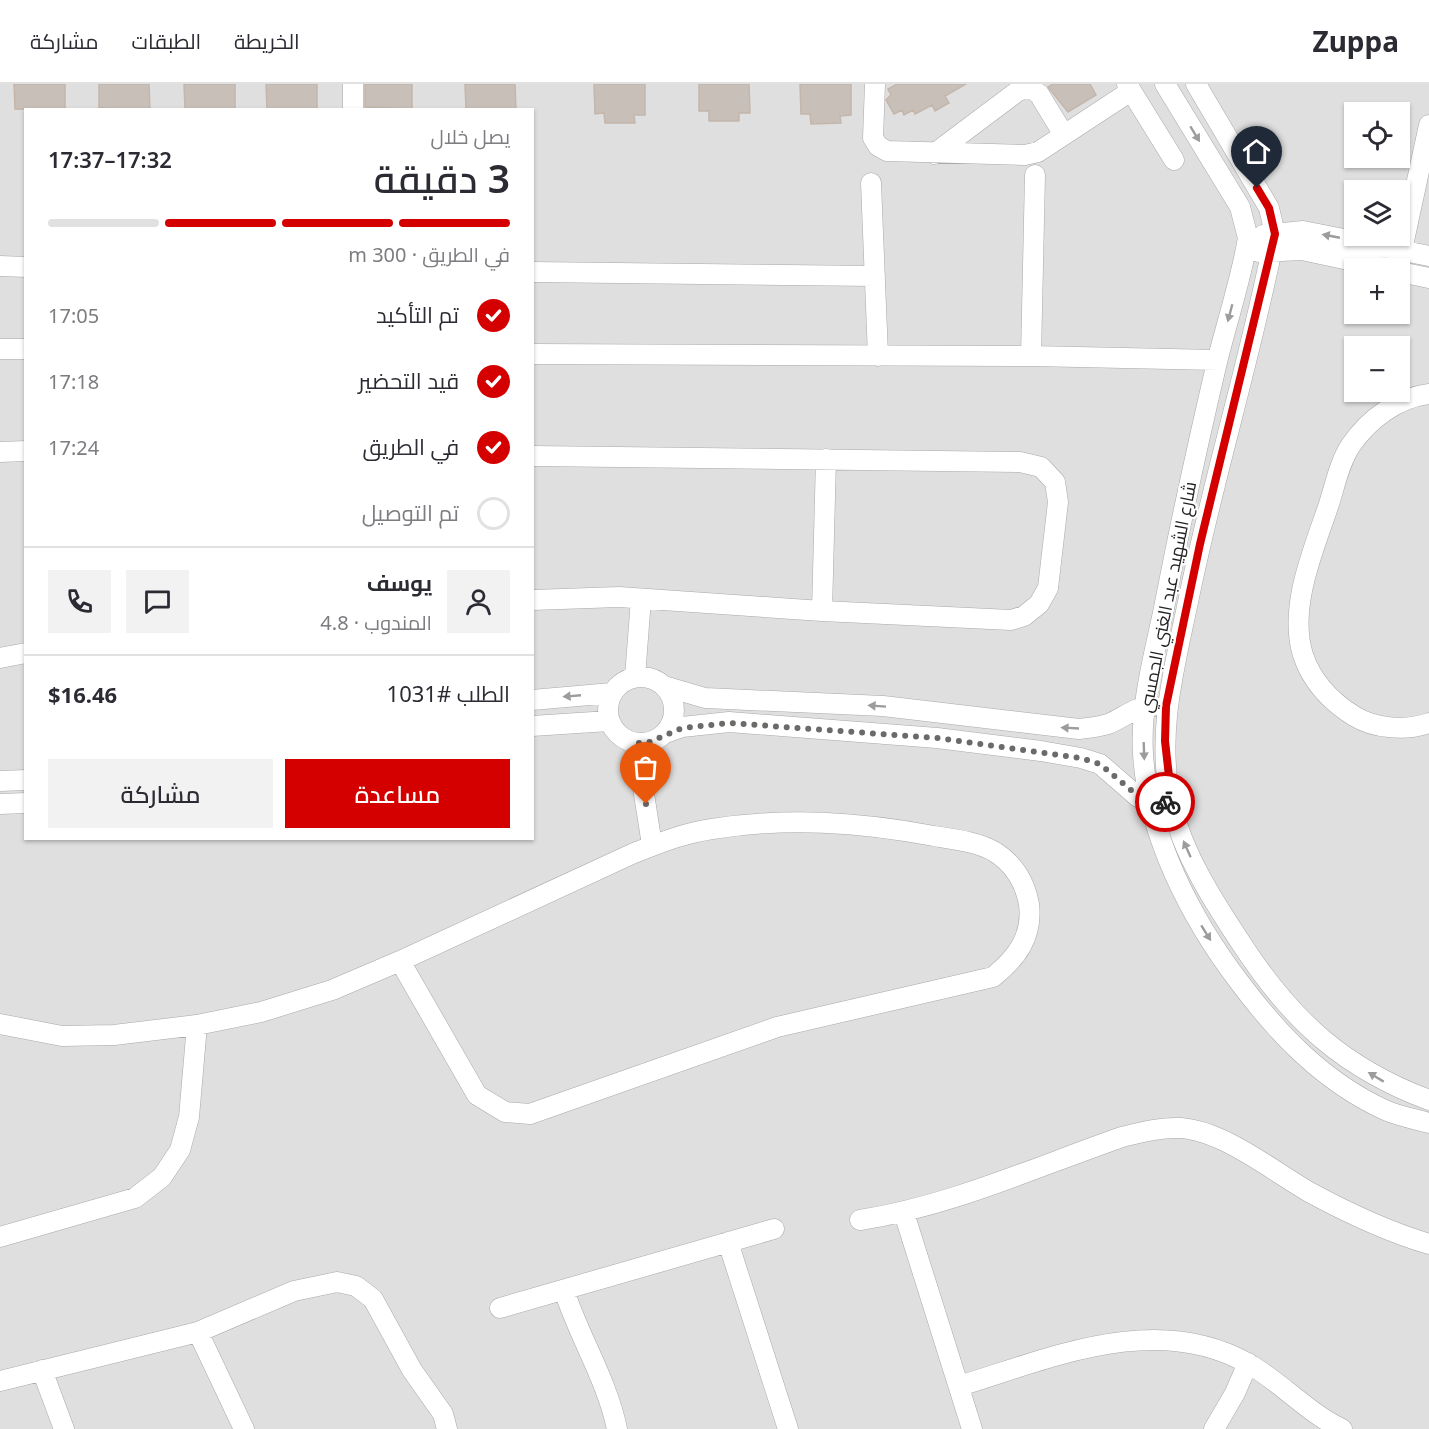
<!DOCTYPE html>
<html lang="ar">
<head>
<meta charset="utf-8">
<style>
  :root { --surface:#fff; --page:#f2f2f3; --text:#2b2b33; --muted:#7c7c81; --line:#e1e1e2; --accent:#d40000 }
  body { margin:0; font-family:"Noto Sans",Cairo,sans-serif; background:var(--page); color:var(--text); direction:rtl; height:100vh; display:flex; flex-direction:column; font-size:22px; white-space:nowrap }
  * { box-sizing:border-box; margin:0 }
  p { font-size:20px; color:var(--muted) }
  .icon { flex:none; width:33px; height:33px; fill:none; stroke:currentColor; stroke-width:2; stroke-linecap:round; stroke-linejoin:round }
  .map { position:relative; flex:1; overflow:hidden; direction:ltr }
  .panel { position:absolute; left:24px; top:24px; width:510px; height:732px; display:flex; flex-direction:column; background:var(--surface); border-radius:0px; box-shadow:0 2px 4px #0004; direction:rtl }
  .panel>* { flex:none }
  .buttons { position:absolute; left:1344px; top:18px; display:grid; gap:12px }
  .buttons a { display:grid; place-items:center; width:66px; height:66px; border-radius:0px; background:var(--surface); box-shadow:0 2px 4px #0004; font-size:30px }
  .pin { position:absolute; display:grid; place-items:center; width:51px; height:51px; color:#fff; margin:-62px -26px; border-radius:50% 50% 50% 0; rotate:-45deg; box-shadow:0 0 6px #0007 }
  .pin .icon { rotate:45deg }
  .courier { position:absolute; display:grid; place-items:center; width:60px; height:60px; margin:-30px; border:4px solid #d40000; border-radius:50%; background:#fff; color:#222; box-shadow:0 2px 8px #0007 }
  .summary em { font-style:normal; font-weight:600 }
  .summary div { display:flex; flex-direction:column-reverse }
  .summary { display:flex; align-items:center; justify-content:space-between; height:102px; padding:0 24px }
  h1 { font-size:39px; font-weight:600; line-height:45px }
  .bar { display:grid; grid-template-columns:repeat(4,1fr); gap:9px 6px; align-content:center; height:72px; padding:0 24px }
  .bar i { height:8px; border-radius:4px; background:var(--line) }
  .bar .on { background:var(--accent) }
  .bar p { grid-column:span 4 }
  .line { display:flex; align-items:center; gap:15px; padding:0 24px; border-top:2px solid var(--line) }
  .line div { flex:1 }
  .round { display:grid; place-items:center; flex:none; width:63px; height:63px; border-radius:0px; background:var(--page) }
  ol { padding:0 24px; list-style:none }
  li { display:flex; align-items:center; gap:18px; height:66px }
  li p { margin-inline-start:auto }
  li .icon { padding:6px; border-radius:50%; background:var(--accent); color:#fff; stroke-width:4 }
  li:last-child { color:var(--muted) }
  li i { width:33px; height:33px; border:3px solid var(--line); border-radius:50% }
  .action { display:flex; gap:12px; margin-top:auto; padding:12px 24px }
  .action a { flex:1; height:69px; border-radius:0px; background:var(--accent); color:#fff; font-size:24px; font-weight:600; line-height:69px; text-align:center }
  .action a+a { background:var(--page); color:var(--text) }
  header { display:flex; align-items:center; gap:36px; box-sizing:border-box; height:84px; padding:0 30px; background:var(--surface); border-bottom:2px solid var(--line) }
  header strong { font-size:28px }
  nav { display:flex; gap:33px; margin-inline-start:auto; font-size:21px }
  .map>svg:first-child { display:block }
  .residential { fill:#e0dfdf; fill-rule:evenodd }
  .building { fill:#c7bfb8; stroke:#c4b6ab; stroke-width:1.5 }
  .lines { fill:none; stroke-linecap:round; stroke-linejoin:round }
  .minor-casing { stroke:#a9a9a9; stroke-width:21 }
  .minor { stroke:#fff; stroke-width:20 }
  .oneway { fill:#9c9c9c }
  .done { stroke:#6b6a68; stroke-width:6; stroke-dasharray:0 10.8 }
  .route { stroke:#d40000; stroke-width:8 }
  .labels { text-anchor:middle; stroke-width:4.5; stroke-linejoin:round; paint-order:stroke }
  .street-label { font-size:18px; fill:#222; stroke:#fff }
</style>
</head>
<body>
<header>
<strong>Zuppa</strong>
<nav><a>الخريطة</a><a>الطبقات</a><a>مشاركة</a></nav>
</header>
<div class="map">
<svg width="1429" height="1345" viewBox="0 0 1429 1345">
  <rect width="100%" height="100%" fill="#f2efe9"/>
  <!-- residential -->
  <path class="residential" d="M 0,0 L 1429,0 L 1429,1345 L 0,1345 ZM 26,26 L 532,26 L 532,754 L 26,754 ZM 1354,28 L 1400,28 L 1400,74 L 1354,74 ZM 1354,106 L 1400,106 L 1400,152 L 1354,152 ZM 1354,184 L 1400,184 L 1400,230 L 1354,230 ZM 1354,262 L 1400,262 L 1400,308 L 1354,308 Z"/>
  <!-- building -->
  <path class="building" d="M 14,0 L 65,0 L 65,26 L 15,25 Z
    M 99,0 L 149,0 L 150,26 L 99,24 Z
    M 184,0 L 235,0 L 235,26 L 185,25 Z
    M 266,0 L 317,0 L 317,26 L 267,26 Z
    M 365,0 L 412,0 L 412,25 L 365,23 Z
    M 465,0 L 515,0 L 516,26 L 466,26 Z
    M 594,0 L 645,0 L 645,31 L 634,31 L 635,39 L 605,39 L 604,29 L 595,30 Z
    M 699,0 L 749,0 L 750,29 L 739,29 L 739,37 L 709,37 L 709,27 L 699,27 Z
    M 800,0 L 851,0 L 851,31 L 840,32 L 841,39 L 811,40 L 810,30 L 801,30 Z
    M 897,0 L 966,0 L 945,12 L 949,19 L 935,27 L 932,21 L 915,30 L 913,26 L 904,31 L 902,26 L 894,30 L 886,16 L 891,11 L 888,5 Z
    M 1053,0 L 1090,0 L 1096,11 L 1068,28 L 1048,3 Z"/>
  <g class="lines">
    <defs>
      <path id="minor" d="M 875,0 L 873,54 L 878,62 L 887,67 L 1025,71 L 1038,68 L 1131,7
        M 1127,0 L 1174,76
        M 1165,0 L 1240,123 L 1248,154 C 1241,196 1227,237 1217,278 C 1198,359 1180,441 1164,524 C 1154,572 1140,621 1143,670 C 1148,752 1191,835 1240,899 C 1279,951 1324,998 1385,1026 C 1398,1032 1415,1035 1429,1039
        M 1196,0 L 1269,124 L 1275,150 C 1251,274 1213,394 1188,518 C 1174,585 1156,650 1171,719 C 1183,771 1215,820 1245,865 C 1294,939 1346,985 1429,1016
        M 353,26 L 353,0
        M 934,70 L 1018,7 L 1029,3 L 1039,10 L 1064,51
        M 871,99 L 878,272
        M 1263,151 L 1303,147 L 1429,172
        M 1402,166 L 1429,41
        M 1259,168 L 1302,166 L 1386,184
        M 0,182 L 26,183
        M 532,188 L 875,192
        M 1400,188 L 1429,194
        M 0,265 L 26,265
        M 532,270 L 1031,272 L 1217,276
        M 1031,272 L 1035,91
        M 1429,310 C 1397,314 1369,335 1351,361 C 1340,377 1335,401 1329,420 C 1314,465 1288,523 1303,571 C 1312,598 1330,617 1354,632 C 1375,645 1407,647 1429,639
        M 0,368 L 26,367
        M 532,372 L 1020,378 L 1041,383 L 1055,398 L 1058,418 L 1048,504 L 1039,520 L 1024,532 L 1011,536 L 822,527 L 619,513 L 532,516
        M 822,527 L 826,375
        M 0,574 L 26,569
        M608 626a33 33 0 1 1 66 0a33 33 0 1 1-66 0Z
        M 635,593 L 641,515
        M 664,602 L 705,614 L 883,622 L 1079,645 C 1089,644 1099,643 1108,640 C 1123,634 1138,621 1153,622
        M 532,616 L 612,609
        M 532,642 L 609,637
        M 665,649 L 682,643 L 729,638 L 937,654 L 1041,667 L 1081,674 L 1100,680 L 1138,713 L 1161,717
        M 636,659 L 652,761
        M 0,697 L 26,696
        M 0,720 L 26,719
        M 0,940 L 62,952 L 114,951 L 197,941 L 261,928 L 332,906 L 400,877 L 634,769 C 660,759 684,749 712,745 C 787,733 859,738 934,752 C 953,755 979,758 995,768 C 1014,780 1025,799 1029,820 C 1033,852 1017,874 993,893 L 777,943 L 530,1030 L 505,1028 L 477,1011 L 400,877
        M 904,1129 L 972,1345
        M 860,1136 C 950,1122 1036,1083 1122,1053 C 1142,1048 1161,1043 1181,1044 C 1224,1047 1274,1088 1311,1109 C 1348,1129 1389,1148 1429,1160
        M 0,1153 L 135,1114 L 162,1093 L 180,1066 L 189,1033 L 197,941
        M 728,1158 L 788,1345
        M 564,1206 C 579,1253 607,1296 617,1345
        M 500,1224 L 774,1145
        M 198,1248 L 244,1345
        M 42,1286 L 64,1345
        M 0,1297 L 198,1248 L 294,1207 L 337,1198 L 356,1202 L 373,1215 L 412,1286 L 443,1330 L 447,1345
        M 959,1302 C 1052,1274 1156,1227 1249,1280 C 1282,1299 1308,1329 1342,1345
        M 1214,1345 L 1235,1309 L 1248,1279"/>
    </defs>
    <!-- minor casing -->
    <use href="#minor" class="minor-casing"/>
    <!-- minor -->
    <use href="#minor" class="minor"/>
  </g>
  <!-- one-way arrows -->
  <defs><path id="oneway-solid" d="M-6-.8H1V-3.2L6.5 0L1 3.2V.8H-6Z" transform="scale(1.5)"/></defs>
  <g class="oneway">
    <use href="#oneway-solid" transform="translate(1195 50) rotate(59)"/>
    <use href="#oneway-solid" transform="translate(1331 152) rotate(-169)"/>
    <use href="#oneway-solid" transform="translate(1230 229) rotate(105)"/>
    <use href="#oneway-solid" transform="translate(572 612) rotate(175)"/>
    <use href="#oneway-solid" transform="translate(877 622) rotate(-176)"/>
    <use href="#oneway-solid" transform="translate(1070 644) rotate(-177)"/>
    <use href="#oneway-solid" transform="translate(1144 667) rotate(88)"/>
    <use href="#oneway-solid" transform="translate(1187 765) rotate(-114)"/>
    <use href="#oneway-solid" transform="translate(1206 849) rotate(58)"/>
    <use href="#oneway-solid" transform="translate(1376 993) rotate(-149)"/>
  </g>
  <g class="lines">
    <!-- done -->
    <path class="done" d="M 646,720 L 636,659 L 647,659 L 682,644 L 729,639 L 937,654 L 1081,674 L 1100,680 L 1138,712 L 1165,718"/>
    <!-- route -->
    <path class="route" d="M 1165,718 L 1172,719 L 1165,657 L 1166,622 L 1200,460 L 1275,150 L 1269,124 L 1257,104"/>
  </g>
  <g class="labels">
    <!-- street labels -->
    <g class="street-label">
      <text transform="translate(1168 513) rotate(-79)" y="6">شارع الشهيد عبد الغني الجمسي</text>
    </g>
  </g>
</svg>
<div class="buttons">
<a><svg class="icon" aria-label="locate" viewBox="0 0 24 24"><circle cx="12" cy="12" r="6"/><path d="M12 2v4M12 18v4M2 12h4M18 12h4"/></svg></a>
<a><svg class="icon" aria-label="layers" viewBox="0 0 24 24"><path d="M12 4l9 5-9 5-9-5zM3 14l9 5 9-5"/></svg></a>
<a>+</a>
<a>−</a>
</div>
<div class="pin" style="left:646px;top:720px;background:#ea580c"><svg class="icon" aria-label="bag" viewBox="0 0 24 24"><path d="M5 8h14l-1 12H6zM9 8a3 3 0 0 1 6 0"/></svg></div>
<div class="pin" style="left:1257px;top:104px;background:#1f2937"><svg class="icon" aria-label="home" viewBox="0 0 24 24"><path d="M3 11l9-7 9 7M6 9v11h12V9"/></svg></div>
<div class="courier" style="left:1165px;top:718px"><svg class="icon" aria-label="bike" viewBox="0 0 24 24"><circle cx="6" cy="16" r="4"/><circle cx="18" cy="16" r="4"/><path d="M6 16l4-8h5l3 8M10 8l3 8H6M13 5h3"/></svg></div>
<section class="panel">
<div class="summary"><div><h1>3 دقيقة</h1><p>يصل خلال</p></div><em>17:32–17:37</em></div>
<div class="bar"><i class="on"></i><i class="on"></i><i class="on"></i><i></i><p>في الطريق · 300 m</p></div>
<ol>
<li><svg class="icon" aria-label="check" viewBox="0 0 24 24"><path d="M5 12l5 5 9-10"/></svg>تم التأكيد<p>17:05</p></li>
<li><svg class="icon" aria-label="check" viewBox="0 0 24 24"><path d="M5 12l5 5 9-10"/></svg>قيد التحضير<p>17:18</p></li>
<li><svg class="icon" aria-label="check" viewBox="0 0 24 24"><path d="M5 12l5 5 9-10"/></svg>في الطريق<p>17:24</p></li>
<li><i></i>تم التوصيل</li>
</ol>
<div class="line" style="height:108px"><a class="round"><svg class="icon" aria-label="person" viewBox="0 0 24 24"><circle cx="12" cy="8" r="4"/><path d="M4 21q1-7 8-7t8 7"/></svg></a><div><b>يوسف</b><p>المندوب · 4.8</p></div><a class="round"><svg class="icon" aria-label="chat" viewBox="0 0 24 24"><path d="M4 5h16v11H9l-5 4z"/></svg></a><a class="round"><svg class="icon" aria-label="phone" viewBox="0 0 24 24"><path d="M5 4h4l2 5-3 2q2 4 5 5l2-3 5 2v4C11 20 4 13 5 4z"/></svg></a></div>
<div class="line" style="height:78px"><div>الطلب #1031</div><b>$16.46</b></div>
<div class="action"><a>مساعدة</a><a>مشاركة</a></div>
</section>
</div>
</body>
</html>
